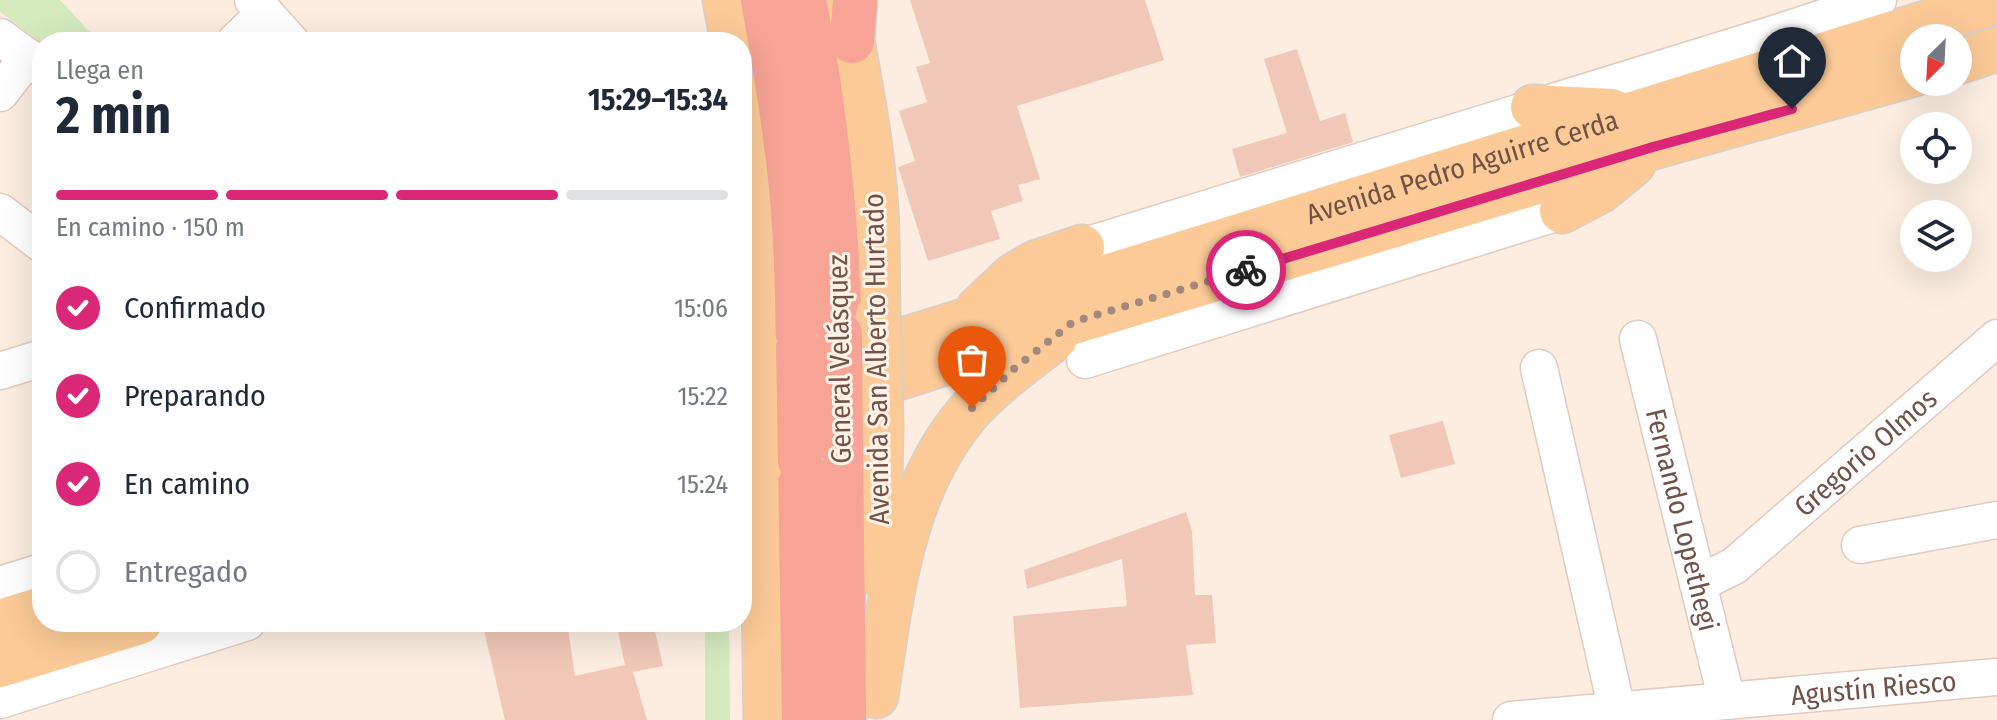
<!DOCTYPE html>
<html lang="es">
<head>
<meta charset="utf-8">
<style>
  :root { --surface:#fff; --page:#f2f2f3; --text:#1f2937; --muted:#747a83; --line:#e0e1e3; --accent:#db2777 }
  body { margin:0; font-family:"Fira Sans Condensed",sans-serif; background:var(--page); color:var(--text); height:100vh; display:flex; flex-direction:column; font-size:30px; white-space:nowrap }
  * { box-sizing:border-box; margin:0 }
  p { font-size:26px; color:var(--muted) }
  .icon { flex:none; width:44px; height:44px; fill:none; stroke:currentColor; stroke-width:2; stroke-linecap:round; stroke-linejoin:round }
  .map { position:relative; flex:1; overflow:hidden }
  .details { position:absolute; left:32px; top:32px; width:720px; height:600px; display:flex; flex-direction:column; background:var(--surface); border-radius:32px; box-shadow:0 8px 32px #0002 }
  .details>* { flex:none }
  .needle { width:52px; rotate:204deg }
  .controls { position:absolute; left:1900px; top:24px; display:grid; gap:16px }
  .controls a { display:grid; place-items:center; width:72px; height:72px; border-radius:50%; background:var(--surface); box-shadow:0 8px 32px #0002; font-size:40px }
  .pin { position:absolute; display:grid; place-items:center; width:68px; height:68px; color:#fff; margin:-82px -34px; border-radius:50% 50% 50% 0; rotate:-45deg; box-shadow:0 0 8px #0007 }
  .pin .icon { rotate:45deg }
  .courier { position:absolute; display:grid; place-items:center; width:80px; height:80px; margin:-40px; border:6px solid #db2777; border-radius:50%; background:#fff; color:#222; box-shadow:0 2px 10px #0007 }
  .headline em { font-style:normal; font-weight:700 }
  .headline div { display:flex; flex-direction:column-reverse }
  .headline { display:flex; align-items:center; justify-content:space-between; height:136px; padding:0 24px }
  h1 { font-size:52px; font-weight:700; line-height:60px }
  .bar { display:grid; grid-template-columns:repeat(4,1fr); gap:12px 8px; align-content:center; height:96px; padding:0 24px }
  .bar i { height:10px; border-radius:6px; background:var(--line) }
  .bar .on { background:var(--accent) }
  .bar p { grid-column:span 4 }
  ol { padding:0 24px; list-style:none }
  li { display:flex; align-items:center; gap:24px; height:88px }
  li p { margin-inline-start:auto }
  li .icon { padding:8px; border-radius:50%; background:var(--accent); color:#fff; stroke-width:4 }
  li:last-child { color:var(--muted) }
  li i { width:44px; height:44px; border:4px solid var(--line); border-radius:50% }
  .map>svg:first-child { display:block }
  .green { fill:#d5e9bf }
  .building { fill:#f1c7b7 }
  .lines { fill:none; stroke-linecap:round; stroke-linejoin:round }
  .minor-casing { stroke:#e2cabf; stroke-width:39 }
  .major-casing { stroke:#d8cecb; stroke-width:47 }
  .highway-casing { stroke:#d8cecb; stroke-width:47 }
  .minor { stroke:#fff; stroke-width:36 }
  .major { stroke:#fbca97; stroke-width:44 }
  .highway { stroke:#f7a396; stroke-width:44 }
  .major-bridge-casing { stroke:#d8cecb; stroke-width:47; stroke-linecap:butt }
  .highway-bridge-casing { stroke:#d8cecb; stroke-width:47; stroke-linecap:butt }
  .major-bridge { stroke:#fbca97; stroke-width:44 }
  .highway-bridge { stroke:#f7a396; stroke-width:44 }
  .done { stroke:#a2887d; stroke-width:8; stroke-dasharray:0 14.4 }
  .route { stroke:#db2777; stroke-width:10 }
  .labels { text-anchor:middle; stroke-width:6; stroke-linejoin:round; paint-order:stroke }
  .street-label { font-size:28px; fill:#725147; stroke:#fff2e6 }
</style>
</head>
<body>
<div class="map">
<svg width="1997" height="720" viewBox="0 0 1997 720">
  <rect width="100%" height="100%" fill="#fcede0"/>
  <!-- green -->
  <path class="green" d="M 0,0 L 60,0 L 99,42 L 42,42 L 42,44 L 0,12 Z
    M 705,622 L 729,622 L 730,720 L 705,720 Z"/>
  <!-- building -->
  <path class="building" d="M 910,0 L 1145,0 L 1164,60 L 1017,106 L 1040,179 L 1018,185 L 1023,201 L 991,211 L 1000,239 L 928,261 L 898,167 L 915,161 L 899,111 L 927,102 L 916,67 L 930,63 Z
    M 1297,49 L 1320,121 L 1345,113 L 1353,142 L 1240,177 L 1232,149 L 1287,133 L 1264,59 Z
    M 1443,421 L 1455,464 L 1401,478 L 1389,435 Z
    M 1186,512 L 1192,531 L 1195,595 L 1212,595 L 1216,643 L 1186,645 L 1193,695 L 1020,708 L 1013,616 L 1127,606 L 1122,559 L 1027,589 L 1024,570 Z
    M 482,622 L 567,622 L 575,676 L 625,665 L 616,622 L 653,622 L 663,666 L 633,672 L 647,720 L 505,720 Z"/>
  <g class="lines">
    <defs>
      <g id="minor">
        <path d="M 253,0 L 291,42"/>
        <path d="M 0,37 L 42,68"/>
        <path d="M 235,42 L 265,13"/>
        <path d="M 0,93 L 28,57"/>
        <path d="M 0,212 L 42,244"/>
        <path d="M 1082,247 L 1771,35 L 1878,0"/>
        <path id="s1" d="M 1638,339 L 1727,701"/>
        <path d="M 1085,360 L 1562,211"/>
        <path d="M 1539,368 L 1617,710"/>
        <path d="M 0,371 L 42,358"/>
        <path d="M 1860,545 L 1997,520"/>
        <path id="s2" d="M 1698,584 L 1734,566 L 1997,338"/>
        <path d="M 0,585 L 42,572"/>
        <path d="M 0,700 L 247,622"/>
        <path id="s3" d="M 1511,720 L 1997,677"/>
      </g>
      <g id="major">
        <path d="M 725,0 L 733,42"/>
        <path d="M 845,4 C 858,73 872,141 876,211 C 878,246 877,281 878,315"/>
        <path d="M 1958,62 L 1997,49"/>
        <path d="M 742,96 C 756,182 759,268 760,354"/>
        <path d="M 1533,107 L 1612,111"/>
        <path d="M 1562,211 L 1600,191 L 1633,164"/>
        <path d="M 978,309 L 1013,276 L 1035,263 L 1082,247"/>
        <path id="s4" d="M 845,358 L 1997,1"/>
        <path d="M 844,395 L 1073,322 L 1653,147 L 1914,74"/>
        <path d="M 762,463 L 766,720"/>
        <path d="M 878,574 L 881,427"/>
        <path d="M 0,622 L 42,609"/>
        <path d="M 0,665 L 140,622"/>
        <path d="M 876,696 C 891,597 901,488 971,409 C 996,382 1026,361 1055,338"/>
      </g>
      <path id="highway" d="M 763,0 C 773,56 783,113 789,169 C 796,228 797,287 798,347
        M 804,0 C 826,110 837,222 840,334
        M 852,41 L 855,0
        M 841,446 L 844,720
        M 800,461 L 804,720"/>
    </defs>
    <!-- minor casing -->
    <use href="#minor" class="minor-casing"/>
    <!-- major casing -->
    <use href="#major" class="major-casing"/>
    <!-- highway casing -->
    <use href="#highway" class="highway-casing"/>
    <!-- minor -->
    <use href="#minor" class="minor"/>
    <!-- major -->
    <use href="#major" class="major"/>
    <!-- highway -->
    <use href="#highway" class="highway"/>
    <defs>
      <path id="major-bridge" d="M 878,315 L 881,427
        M 760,354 L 762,463"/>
      <path id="highway-bridge" d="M 840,334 L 841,446
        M 798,347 L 800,461"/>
    </defs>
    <!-- major-bridge casing -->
    <use href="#major-bridge" class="major-bridge-casing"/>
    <!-- highway-bridge casing -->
    <use href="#highway-bridge" class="highway-bridge-casing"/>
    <!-- major-bridge -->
    <use href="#major-bridge" class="major-bridge"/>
    <!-- highway-bridge -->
    <use href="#highway-bridge" class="highway-bridge"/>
  </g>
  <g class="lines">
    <!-- done -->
    <path class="done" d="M 972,408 L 1015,368 L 1073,322 L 1246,270"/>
    <!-- route -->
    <path class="route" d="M 1246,270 L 1653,147 L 1792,109"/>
  </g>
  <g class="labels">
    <!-- street labels -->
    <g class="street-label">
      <text dy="10" stroke="none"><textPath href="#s4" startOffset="646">Avenida Pedro Aguirre Cerda</textPath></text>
      <text transform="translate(839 359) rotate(-91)" y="10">General Velásquez</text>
      <text transform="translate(876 359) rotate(-91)" y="10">Avenida San Alberto Hurtado</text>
      <text dy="10" stroke="none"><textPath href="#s2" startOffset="214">Gregorio Olmos</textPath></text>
      <text dy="10" stroke="none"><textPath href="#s1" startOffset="186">Fernando Lopethegi</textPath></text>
      <text dy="10" stroke="none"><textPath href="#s3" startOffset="364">Agustín Riesco</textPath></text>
    </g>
  </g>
</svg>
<div class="controls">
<a><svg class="needle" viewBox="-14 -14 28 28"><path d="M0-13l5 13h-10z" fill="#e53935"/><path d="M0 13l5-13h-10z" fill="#747a83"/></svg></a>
<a><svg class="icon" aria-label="locate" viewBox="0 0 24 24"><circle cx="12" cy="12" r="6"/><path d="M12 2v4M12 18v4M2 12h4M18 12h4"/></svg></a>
<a><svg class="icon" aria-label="layers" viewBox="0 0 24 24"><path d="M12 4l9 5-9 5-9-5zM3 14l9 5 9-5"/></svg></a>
</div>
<div class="pin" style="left:972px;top:408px;background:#ea580c"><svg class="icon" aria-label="bag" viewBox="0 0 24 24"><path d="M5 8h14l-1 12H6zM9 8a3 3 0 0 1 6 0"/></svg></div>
<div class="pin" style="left:1792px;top:109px;background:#1f2937"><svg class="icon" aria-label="home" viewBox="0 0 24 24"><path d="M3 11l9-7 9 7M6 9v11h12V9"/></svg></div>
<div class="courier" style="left:1246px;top:270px"><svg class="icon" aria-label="bike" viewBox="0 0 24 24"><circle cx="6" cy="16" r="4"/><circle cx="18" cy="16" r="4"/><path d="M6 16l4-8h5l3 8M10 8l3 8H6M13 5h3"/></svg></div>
<section class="details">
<div class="headline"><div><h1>2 min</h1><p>Llega en</p></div><em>15:29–15:34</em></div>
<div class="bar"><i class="on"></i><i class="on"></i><i class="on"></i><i></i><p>En camino · 150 m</p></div>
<ol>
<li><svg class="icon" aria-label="check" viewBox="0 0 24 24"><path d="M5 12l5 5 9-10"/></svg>Confirmado<p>15:06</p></li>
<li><svg class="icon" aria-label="check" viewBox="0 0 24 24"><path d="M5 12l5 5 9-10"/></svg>Preparando<p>15:22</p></li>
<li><svg class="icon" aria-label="check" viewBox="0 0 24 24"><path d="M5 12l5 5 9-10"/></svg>En camino<p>15:24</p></li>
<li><i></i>Entregado</li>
</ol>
</section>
</div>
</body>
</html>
